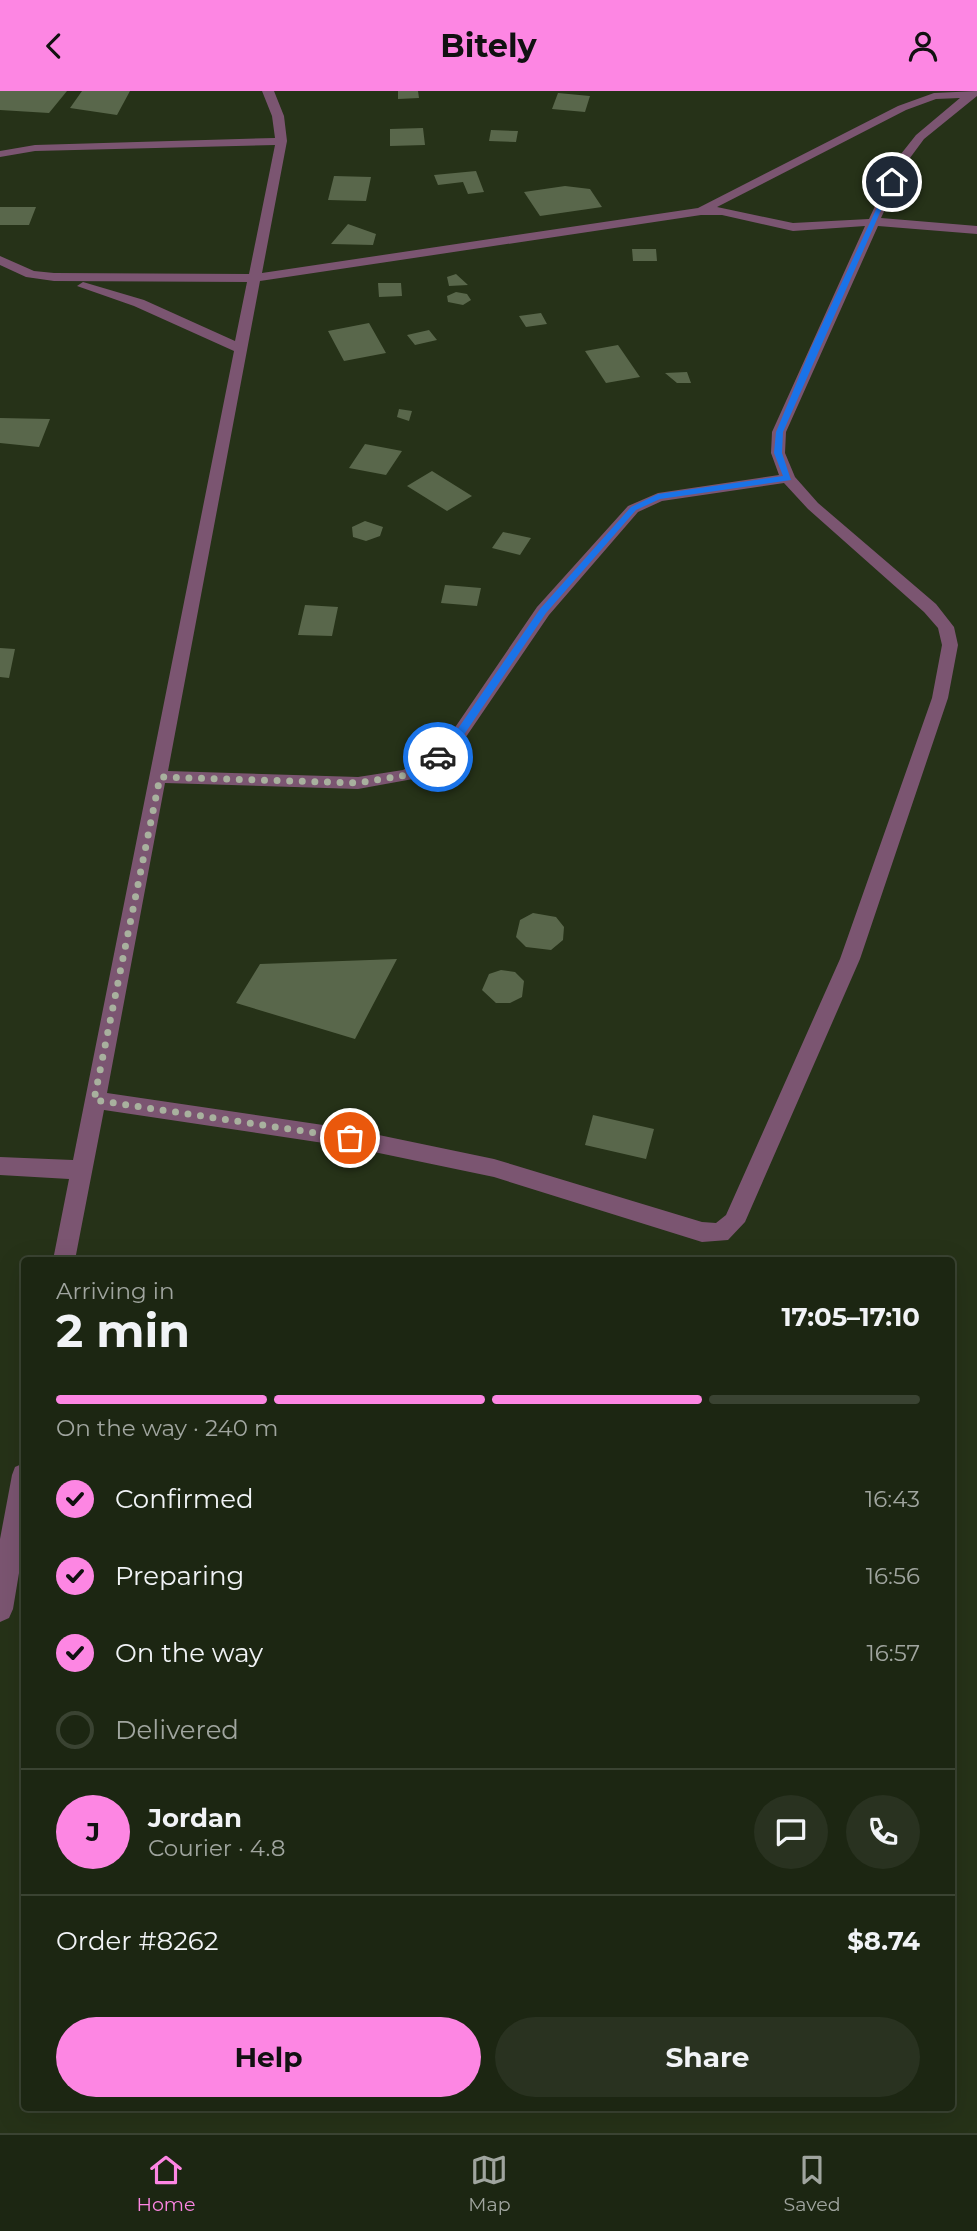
<!DOCTYPE html>
<html lang="en">
<head>
<meta charset="utf-8">
<style>
  :root { --surface:#1c2612; --page:#293220; --text:#f1f3f6; --muted:#a0a59f; --line:#3a4332; --accent:#fd86e3 }
  body { margin:0; font-family:Montserrat,sans-serif; background:var(--page); color:var(--text); height:100vh; display:flex; flex-direction:column; font-size:26px; white-space:nowrap }
  * { box-sizing:border-box; margin:0 }
  p { font-size:23px; color:var(--muted) }
  .icon { flex:none; width:38px; height:38px; fill:none; stroke:currentColor; stroke-width:2; stroke-linecap:round; stroke-linejoin:round }
  .map { position:relative; flex:1; overflow:hidden }
  .sheet { position:absolute; left:21px; top:1166px; width:934px; height:854px; display:flex; flex-direction:column; background:var(--surface); border-radius:7px; box-shadow:0 7px 28px #0002,0 0 0 2px var(--line) }
  .sheet>* { flex:none }
  .pin { position:absolute; display:grid; place-items:center; width:60px; height:60px; color:#fff; margin:-30px; border:4px solid #fff; border-radius:50%; box-shadow:0 2px 7px #0007 }
  .courier { position:absolute; display:grid; place-items:center; width:70px; height:70px; margin:-35px; border:5px solid #1a73e8; border-radius:50%; background:#fff; color:#222; box-shadow:0 2px 9px #0007 }
  .head em { font-style:normal; font-weight:700 }
  .head div { display:flex; flex-direction:column-reverse }
  .head { display:flex; align-items:center; justify-content:space-between; height:119px; padding:0 35px }
  h1 { font-size:46px; font-weight:700; line-height:52px }
  .bar { display:grid; grid-template-columns:repeat(4,1fr); gap:10px 7px; align-content:center; height:84px; padding:0 35px }
  .bar i { height:9px; border-radius:5px; background:var(--line) }
  .bar .active { background:var(--accent) }
  .bar p { grid-column:span 4 }
  .line { display:flex; align-items:center; gap:18px; padding:0 35px; border-top:2px solid var(--line) }
  .line div { flex:1 }
  .round { display:grid; place-items:center; flex:none; width:74px; height:74px; border-radius:37px; background:var(--page) }
  ol { padding:0 35px; list-style:none }
  li { display:flex; align-items:center; gap:21px; height:77px }
  li p { margin-inline-start:auto }
  li .icon { padding:7px; border-radius:50%; background:var(--accent); color:#111; stroke-width:4 }
  li:last-child { color:var(--muted) }
  li i { width:38px; height:38px; border:4px solid var(--line); border-radius:50% }
  .action { display:flex; gap:14px; margin-top:auto; padding:14px 35px }
  .action a { flex:1; height:80px; border-radius:42px; background:var(--accent); color:#111; font-size:28px; font-weight:700; line-height:80px; text-align:center }
  .action a+a { background:var(--page); color:var(--text) }
  header { display:flex; justify-content:space-between; align-items:center; height:91px; padding:0 35px; background:var(--accent); color:#111; font-size:32px; font-weight:700 }
  .menu { display:flex; justify-content:space-around; align-items:center; height:98px; border-top:2px solid var(--line); background:var(--surface); font-size:19px; color:var(--muted) }
  .menu a { display:grid; justify-items:center; gap:4px }
  .menu .active { color:var(--accent) }
  .map>svg:first-child { display:block }
  .building { fill:#59674b }
  .lines { fill:none; stroke-linecap:round; stroke-linejoin:round }
  .street { fill:#7b5571; fill-rule:evenodd }
  .route { fill:#1a73e8 }
  .done { stroke:#a8b19e; stroke-width:7; stroke-dasharray:0 12.6 }
</style>
</head>
<body>
<header><svg class="icon" aria-label="back" viewBox="0 0 24 24"><path d="M15 5l-7 7 7 7"/></svg>Bitely<svg class="icon" aria-label="person" viewBox="0 0 24 24"><circle cx="12" cy="8" r="4"/><path d="M4 21q1-7 8-7t8 7"/></svg></header>
<div class="map">
<svg width="977" height="2042" viewBox="0 0 977 2042">
  <rect width="100%" height="100%" fill="#263218"/>
  <!-- building -->
  <path class="building" d="M 0,0 L 67,0 L 49,22 L 0,19 Z
    M 82,0 L 130,0 L 117,24 L 70,17 Z
    M 398,0 L 418,0 L 419,7 L 398,8 Z
    M 558,2 L 590,5 L 585,21 L 552,18 Z
    M 423,37 L 425,54 L 390,55 L 390,38 Z
    M 491,39 L 518,40 L 516,51 L 489,50 Z
    M 476,80 L 484,101 L 468,103 L 463,91 L 438,94 L 434,84 Z
    M 334,85 L 371,86 L 366,110 L 328,109 Z
    M 565,95 L 590,98 L 602,116 L 540,125 L 524,101 Z
    M 0,116 L 36,116 L 29,134 L 0,134 Z
    M 348,133 L 376,143 L 373,154 L 331,153 Z
    M 632,158 L 656,158 L 657,170 L 633,170 Z
    M 456,183 L 468,194 L 449,195 L 447,186 Z
    M 378,192 L 401,192 L 402,205 L 379,206 Z
    M 456,201 L 467,203 L 471,209 L 463,214 L 448,211 L 447,205 Z
    M 541,222 L 547,233 L 526,236 L 519,225 Z
    M 369,232 L 386,262 L 344,270 L 328,240 Z
    M 429,239 L 437,249 L 415,254 L 407,244 Z
    M 618,254 L 640,286 L 606,292 L 585,260 Z
    M 687,281 L 691,292 L 677,292 L 665,282 Z
    M 399,318 L 412,320 L 409,330 L 397,326 Z
    M 0,327 L 50,328 L 39,356 L 0,352 Z
    M 365,353 L 402,360 L 386,384 L 349,377 Z
    M 432,380 L 472,405 L 447,420 L 407,395 Z
    M 365,430 L 383,436 L 380,445 L 366,450 L 353,446 L 352,436 Z
    M 503,441 L 531,447 L 520,464 L 492,457 Z
    M 445,494 L 481,497 L 477,515 L 441,512 Z
    M 305,514 L 338,516 L 332,545 L 298,544 Z
    M 0,557 L 15,558 L 9,587 L 0,586 Z
    M 533,822 L 556,826 L 564,836 L 563,849 L 551,859 L 526,856 L 516,846 L 520,829 Z
    M 397,868 L 355,948 L 236,912 L 260,873 Z
    M 501,879 L 515,881 L 524,890 L 522,906 L 510,912 L 496,912 L 482,899 L 489,883 Z
    M 593,1024 L 654,1038 L 646,1068 L 585,1054 Z"/>
  <g class="lines">
    <!-- street -->
    <path class="street" d="M 262,0 L 274,0 L 284,25 L 287,50 L 262,182 L 698,117 L 898,15 L 934,2 L 977,0 L 977,5 L 924,48 L 907,71 L 881,127 L 977,135 L 977,143 L 878,135 L 786,341 L 785,362 L 795,386 L 818,412 L 936,513 L 954,536 L 958,554 L 948,607 L 860,868 L 745,1131 L 728,1149 L 702,1151 L 494,1086 L 350,1056 L 104,1019 L 75,1169 L 53,1169 L 69,1088 L 0,1084 L 0,1066 L 73,1069 L 234,260 L 134,215 L 77,195 L 83,191 L 144,209 L 235,250 L 247,191 L 54,190 L 26,186 L 0,174 L 0,165 L 34,180 L 54,182 L 249,183 L 275,54 L 35,60 L 0,66 L 0,60 L 35,54 L 275,47 L 272,25 ZM 960,7 L 916,44 L 897,68 L 869,128 L 793,132 L 717,116 L 906,19 L 936,8 ZM 701,124 L 722,124 L 793,140 L 865,135 L 772,341 L 771,362 L 779,384 L 658,402 L 628,415 L 537,516 L 441,657 L 403,679 L 358,686 L 168,680 L 260,190 ZM 784,392 L 808,418 L 924,521 L 938,537 L 942,554 L 932,607 L 840,868 L 726,1124 L 716,1132 L 702,1131 L 494,1068 L 350,1038 L 107,1002 L 165,692 L 358,698 L 413,688 L 453,665 L 549,524 L 638,421 L 662,410 Z
      M 24,1372 L 24,1452 L 13,1518 L 9,1527 L 0,1531 L 0,1448 L 12,1384 L 15,1376 Z"/>
  </g>
  <!-- route -->
  <path class="route" d="M 894,90 L 783,341 L 782,362 L 791,389 L 660,408 L 636,419 L 546,522 L 451,663 L 435,668 L 435,664 L 444,658 L 540,518 L 631,416 L 658,403 L 783,385 L 774,362 L 776,341 L 811,257 L 889,91 Z"/>
  <g class="lines">
    <!-- done -->
    <path class="done" d="M 350,1047 L 94,1009 L 160,686 L 358,692 L 407,684 L 438,666"/>
  </g>
</svg>
<div class="pin" style="left:350px;top:1047px;background:#ea580c"><svg class="icon" aria-label="bag" viewBox="0 0 24 24"><path d="M5 8h14l-1 12H6zM9 8a3 3 0 0 1 6 0"/></svg></div>
<div class="pin" style="left:892px;top:91px;background:#1f2937"><svg class="icon" aria-label="home" viewBox="0 0 24 24"><path d="M3 11l9-7 9 7M6 9v11h12V9"/></svg></div>
<div class="courier" style="left:438px;top:666px"><svg class="icon" aria-label="car" viewBox="0 0 24 24"><path d="M5 17H2v-5l4-1 3-4h7l3 4 3 1v5h-3M9 17h6M6 11h13"/><circle cx="7" cy="17" r="2"/><circle cx="17" cy="17" r="2"/></svg></div>
<section class="sheet">
<div class="head"><div><h1>2 min</h1><p>Arriving in</p></div><em>17:05–17:10</em></div>
<div class="bar"><i class="active"></i><i class="active"></i><i class="active"></i><i></i><p>On the way · 240 m</p></div>
<ol>
<li><svg class="icon" aria-label="check" viewBox="0 0 24 24"><path d="M5 12l5 5 9-10"/></svg>Confirmed<p>16:43</p></li>
<li><svg class="icon" aria-label="check" viewBox="0 0 24 24"><path d="M5 12l5 5 9-10"/></svg>Preparing<p>16:56</p></li>
<li><svg class="icon" aria-label="check" viewBox="0 0 24 24"><path d="M5 12l5 5 9-10"/></svg>On the way<p>16:57</p></li>
<li><i></i>Delivered</li>
</ol>
<div class="line" style="height:126px"><b class="round" style="background:var(--accent);color:#111">J</b><div><b>Jordan</b><p>Courier · 4.8</p></div><a class="round"><svg class="icon" aria-label="chat" viewBox="0 0 24 24"><path d="M4 5h16v11H9l-5 4z"/></svg></a><a class="round"><svg class="icon" aria-label="phone" viewBox="0 0 24 24"><path d="M5 4h4l2 5-3 2q2 4 5 5l2-3 5 2v4C11 20 4 13 5 4z"/></svg></a></div>
<div class="line" style="height:91px"><div>Order #8262</div><b>$8.74</b></div>
<div class="action"><a>Help</a><a>Share</a></div>
</section>
</div>
<nav class="menu">
<a class="active"><svg class="icon" aria-label="home" viewBox="0 0 24 24"><path d="M3 11l9-7 9 7M6 9v11h12V9"/></svg>Home</a>
<a><svg class="icon" aria-label="map" viewBox="0 0 24 24"><path d="M3 6l6-2 6 2 6-2v14l-6 2-6-2-6 2zM9 4v14M15 6v14"/></svg>Map</a>
<a><svg class="icon" aria-label="saved" viewBox="0 0 24 24"><path d="M7 4h10v16l-5-4-5 4z"/></svg>Saved</a>
</nav>
</body>
</html>
